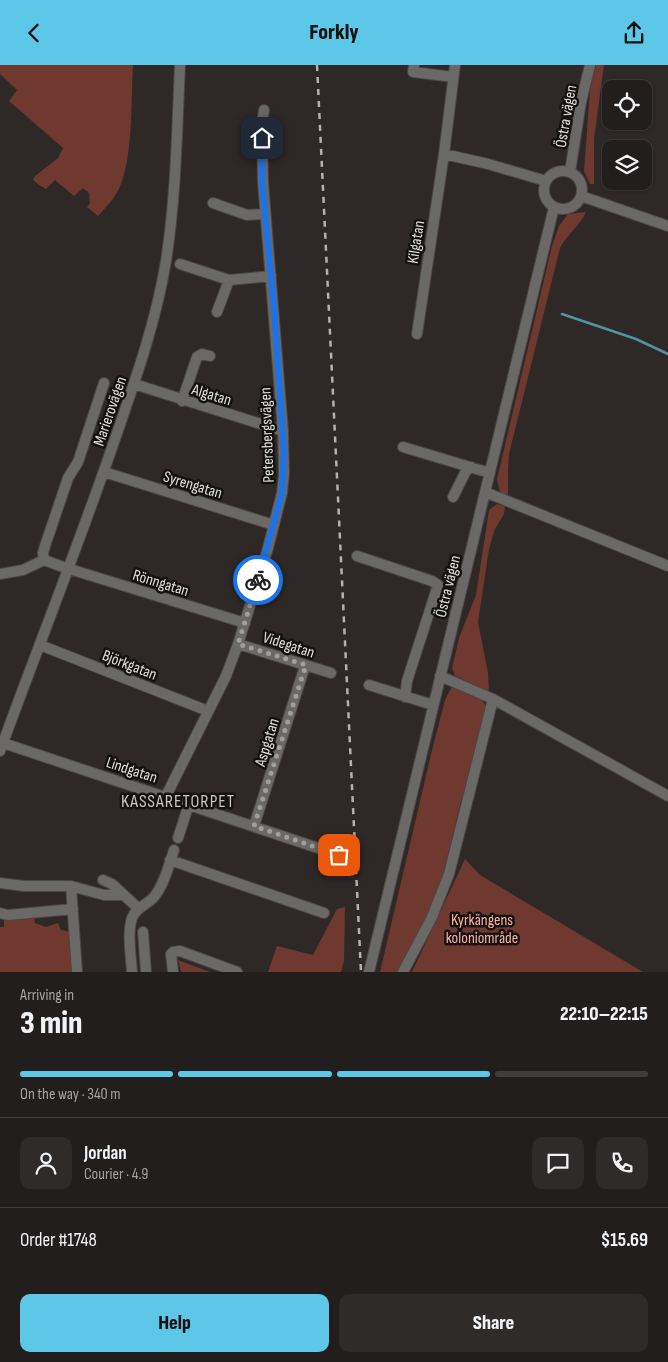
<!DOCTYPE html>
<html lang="en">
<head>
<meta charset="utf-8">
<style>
  :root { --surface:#221e1d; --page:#2e2b2a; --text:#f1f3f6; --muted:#a2a2a4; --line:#3f3c3b; --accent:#5dc7e8 }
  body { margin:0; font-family:"Sofia Sans Condensed",sans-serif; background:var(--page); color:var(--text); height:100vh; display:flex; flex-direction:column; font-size:19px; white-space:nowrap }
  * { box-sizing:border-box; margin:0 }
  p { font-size:16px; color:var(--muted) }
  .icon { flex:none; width:28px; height:28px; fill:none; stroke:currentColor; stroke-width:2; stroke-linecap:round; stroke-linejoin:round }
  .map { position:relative; height:907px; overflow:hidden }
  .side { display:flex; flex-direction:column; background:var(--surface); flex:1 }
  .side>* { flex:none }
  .tools { position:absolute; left:602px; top:15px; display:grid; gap:10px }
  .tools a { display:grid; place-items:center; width:50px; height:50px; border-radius:10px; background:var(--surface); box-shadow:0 1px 4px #0004,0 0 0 1px var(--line); font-size:25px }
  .pin { position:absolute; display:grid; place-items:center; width:42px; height:42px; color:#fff; margin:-21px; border-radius:10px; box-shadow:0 2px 8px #0006 }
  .courier { position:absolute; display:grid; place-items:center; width:50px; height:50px; margin:-25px; border:4px solid #1a73e8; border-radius:50%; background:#fff; color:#222; box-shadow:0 1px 6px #0007 }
  .headline em { font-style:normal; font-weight:800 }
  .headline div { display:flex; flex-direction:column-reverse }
  .headline { display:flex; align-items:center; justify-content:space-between; height:85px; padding:0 20px }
  h1 { font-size:32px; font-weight:800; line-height:38px }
  .bar { display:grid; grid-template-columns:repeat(4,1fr); gap:8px 5px; align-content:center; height:60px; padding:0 20px }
  .bar i { height:6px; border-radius:4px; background:var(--line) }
  .bar .selected { background:var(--accent) }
  .bar p { grid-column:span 4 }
  .line { display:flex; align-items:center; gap:12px; padding:0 20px; border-top:1px solid var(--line) }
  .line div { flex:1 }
  .round { display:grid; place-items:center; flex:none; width:52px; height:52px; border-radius:10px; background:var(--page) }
  .button { display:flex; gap:10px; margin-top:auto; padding:10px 20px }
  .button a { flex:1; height:58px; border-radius:10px; background:var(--accent); color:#111; font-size:20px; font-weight:800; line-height:58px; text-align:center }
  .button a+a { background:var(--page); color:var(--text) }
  header { display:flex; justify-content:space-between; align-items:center; height:65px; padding:0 20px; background:var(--accent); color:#111; font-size:22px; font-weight:800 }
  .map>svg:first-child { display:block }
  .green { fill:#6f3930 }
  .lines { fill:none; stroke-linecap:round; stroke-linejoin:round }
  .stream { stroke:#5193a5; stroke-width:2.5 }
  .minor-casing { stroke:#4b4544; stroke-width:12 }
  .minor { stroke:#6b6868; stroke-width:10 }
  .rail { stroke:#b6b1b0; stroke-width:2.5; stroke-dasharray:6 6; stroke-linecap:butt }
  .done { stroke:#a39e9d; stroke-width:5; stroke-dasharray:0 9 }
  .route { stroke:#1a73e8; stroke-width:6 }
  .labels { text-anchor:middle; stroke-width:5; stroke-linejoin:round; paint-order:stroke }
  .street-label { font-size:16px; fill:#e2dedd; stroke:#141211 }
  .park-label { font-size:16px; fill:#feafa1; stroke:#141211 }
  .neighbourhood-label { font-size:18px; letter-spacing:1px; fill:#ccc4c3; stroke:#141211 }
</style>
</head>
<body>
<header><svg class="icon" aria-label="back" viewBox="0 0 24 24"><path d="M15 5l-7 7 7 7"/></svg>Forkly<svg class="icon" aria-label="share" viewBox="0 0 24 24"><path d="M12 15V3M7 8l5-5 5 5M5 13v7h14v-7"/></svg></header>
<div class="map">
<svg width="668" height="907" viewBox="0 0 668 907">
  <rect width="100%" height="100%" fill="#2e2827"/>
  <!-- green -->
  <path class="green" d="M 0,0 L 133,0 C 131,35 133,84 122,116 C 118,130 108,140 98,151 L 87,142 L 90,138 L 89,128 L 83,123 L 74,131 L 55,115 L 46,124 L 39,120 L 33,115 L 35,111 L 58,93 L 63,83 L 9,36 L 17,25 L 0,9 Z
    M 596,0 L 604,0 L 594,74 L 594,119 L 590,119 L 584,106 L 590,25 Z
    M 586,147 C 580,161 567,169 560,183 L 509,389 L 508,405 L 508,433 C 499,429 499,423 497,414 L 552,181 L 559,161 L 568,149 Z
    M 497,439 L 505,441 L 504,449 L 495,464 L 489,484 L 478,557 L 488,608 L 489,627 L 455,611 L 452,603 L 459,573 L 476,530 L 489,445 Z
    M 451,623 L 463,623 L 480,633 L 486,641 L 473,699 L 461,736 L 439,826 L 399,907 L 380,907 L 432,685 L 445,635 Z
    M 465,794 L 480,810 L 643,907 L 412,907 Z
    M 345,842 L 344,896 L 341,907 L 268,907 L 277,881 L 313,890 L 337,844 Z
    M 34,851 L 35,858 L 46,862 L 58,858 L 61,865 L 72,867 L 75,907 L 0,907 L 0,862 L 4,862 L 4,854 Z
    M 178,895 L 210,907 L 181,907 Z"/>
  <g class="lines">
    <!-- stream -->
    <path class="stream" d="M 562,249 L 636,274 L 668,289"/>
    <defs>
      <path id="minor" d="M 414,0 L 413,7 L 453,12
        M 444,89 L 488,99 L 546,116
        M544 125a19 19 0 1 1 38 0a19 19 0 1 1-38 0Z
        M 570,107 L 581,37 L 590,0
        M 581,131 L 668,161
        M 213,138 L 247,150 L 265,149
        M 180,199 L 229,215 L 271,211
        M 217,247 L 229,215
        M 417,269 L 444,89 L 455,0
        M 104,318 L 78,397 L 68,413 L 45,481 L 43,488 L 44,495 L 63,502 L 245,558
        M 134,319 L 283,366
        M 182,336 L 197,292 L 202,289 L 210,291
        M 403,382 L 490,408
        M 104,407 L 274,460
        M 485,427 L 668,501
        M 453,432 L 466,406 L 471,402
        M 357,491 L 432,516 L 438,520 L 407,616 L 405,632
        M 0,509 L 23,505 L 44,495
        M 238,579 L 331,608
        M 40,580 L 208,646
        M 440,611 L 493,634 L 668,731
        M 369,620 L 433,640
        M 0,677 L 339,790
        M 0,686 C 38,582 79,479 115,374 C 135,316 156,257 166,196 C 176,132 177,65 180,0
        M 166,731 L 226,611 L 238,579 L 268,483 L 282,428 L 284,409 L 283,366 L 263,117 L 262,58 L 264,45
        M 254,761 L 305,601
        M 178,773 L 189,739
        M 170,795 L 324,848
        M 103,815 L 112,819 L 138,843
        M 0,818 L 24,821 L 71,821 L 104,830 L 124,830
        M 71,821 L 77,907
        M 0,848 L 8,850 L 73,844
        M 143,867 L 146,907
        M 132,907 C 131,890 127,869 132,853 C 136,842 147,840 154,832 C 164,820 169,800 174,785
        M 173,907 L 171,889 L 173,887 L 180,886 L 237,907
        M 369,907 L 554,142
        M 403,907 L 432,852 L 449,809 L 493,634"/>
    </defs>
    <!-- minor casing -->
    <use href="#minor" class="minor-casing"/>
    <!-- minor -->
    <use href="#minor" class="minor"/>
    <!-- rail -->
    <path class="rail" d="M 317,0 L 361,907"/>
  </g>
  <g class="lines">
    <!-- done -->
    <path class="done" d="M 258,515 L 238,579 L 306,600 L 254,761 L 339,790"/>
    <!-- route -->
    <path class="route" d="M 258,515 L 282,428 L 284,386 L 274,242 L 262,117 L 262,73"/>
  </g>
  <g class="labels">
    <!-- street labels -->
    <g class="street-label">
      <text transform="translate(565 51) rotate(-80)" y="6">Östra vägen</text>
      <text transform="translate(415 177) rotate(-81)" y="6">Kilgatan</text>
      <text transform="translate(212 329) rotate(17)" y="6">Algatan</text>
      <text transform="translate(109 346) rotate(-71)" y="6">Marierovägen</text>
      <text transform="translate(266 370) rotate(-92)" y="6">Petersbergsvägen</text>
      <text transform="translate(193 419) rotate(17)" y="6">Syrengatan</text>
      <text transform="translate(161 517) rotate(17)" y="6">Rönngatan</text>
      <text transform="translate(447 521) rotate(-76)" y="6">Östra vägen</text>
      <text transform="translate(289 579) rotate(18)" y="6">Videgatan</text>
      <text transform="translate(130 599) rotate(21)" y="6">Björkgatan</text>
      <text transform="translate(266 677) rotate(-73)" y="6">Aspgatan</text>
      <text transform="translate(132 704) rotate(18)" y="6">Lindgatan</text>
    </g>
    <!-- park labels -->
    <g class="park-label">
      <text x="482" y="860">Kyrkängens<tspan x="482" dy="18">koloniområde</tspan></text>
    </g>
    <!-- neighbourhood labels -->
    <g class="neighbourhood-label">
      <text x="178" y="742">KASSARETORPET</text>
    </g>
  </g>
</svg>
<div class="tools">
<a><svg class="icon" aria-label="locate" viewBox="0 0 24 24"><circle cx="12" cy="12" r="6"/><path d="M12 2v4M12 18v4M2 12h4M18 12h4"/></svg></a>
<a><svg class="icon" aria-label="layers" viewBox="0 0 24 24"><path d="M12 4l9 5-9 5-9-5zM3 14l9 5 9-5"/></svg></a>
</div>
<div class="pin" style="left:339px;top:790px;background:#ea580c"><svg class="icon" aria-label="bag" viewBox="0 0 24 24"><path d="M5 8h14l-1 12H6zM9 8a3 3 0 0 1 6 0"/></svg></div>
<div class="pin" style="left:262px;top:73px;background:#1f2937"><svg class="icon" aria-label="home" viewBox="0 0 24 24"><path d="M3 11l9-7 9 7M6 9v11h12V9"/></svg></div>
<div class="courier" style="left:258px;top:515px"><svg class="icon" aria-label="bike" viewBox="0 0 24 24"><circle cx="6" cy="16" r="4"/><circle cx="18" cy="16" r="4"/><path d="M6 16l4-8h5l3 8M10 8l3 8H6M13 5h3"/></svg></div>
</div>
<section class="side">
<div class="headline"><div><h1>3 min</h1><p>Arriving in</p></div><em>22:10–22:15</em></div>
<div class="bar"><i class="selected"></i><i class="selected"></i><i class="selected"></i><i></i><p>On the way · 340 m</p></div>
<div class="line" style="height:90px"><a class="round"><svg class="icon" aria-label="person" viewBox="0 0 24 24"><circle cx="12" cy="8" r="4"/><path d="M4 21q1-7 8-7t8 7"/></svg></a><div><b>Jordan</b><p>Courier · 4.9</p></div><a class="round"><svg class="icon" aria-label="chat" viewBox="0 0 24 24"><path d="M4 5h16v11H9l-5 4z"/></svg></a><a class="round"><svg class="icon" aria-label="phone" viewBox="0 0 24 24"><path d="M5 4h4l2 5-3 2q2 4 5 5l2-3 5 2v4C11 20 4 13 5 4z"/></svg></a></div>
<div class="line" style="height:65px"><div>Order #1748</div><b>$15.69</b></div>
<div class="button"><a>Help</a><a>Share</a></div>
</section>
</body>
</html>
